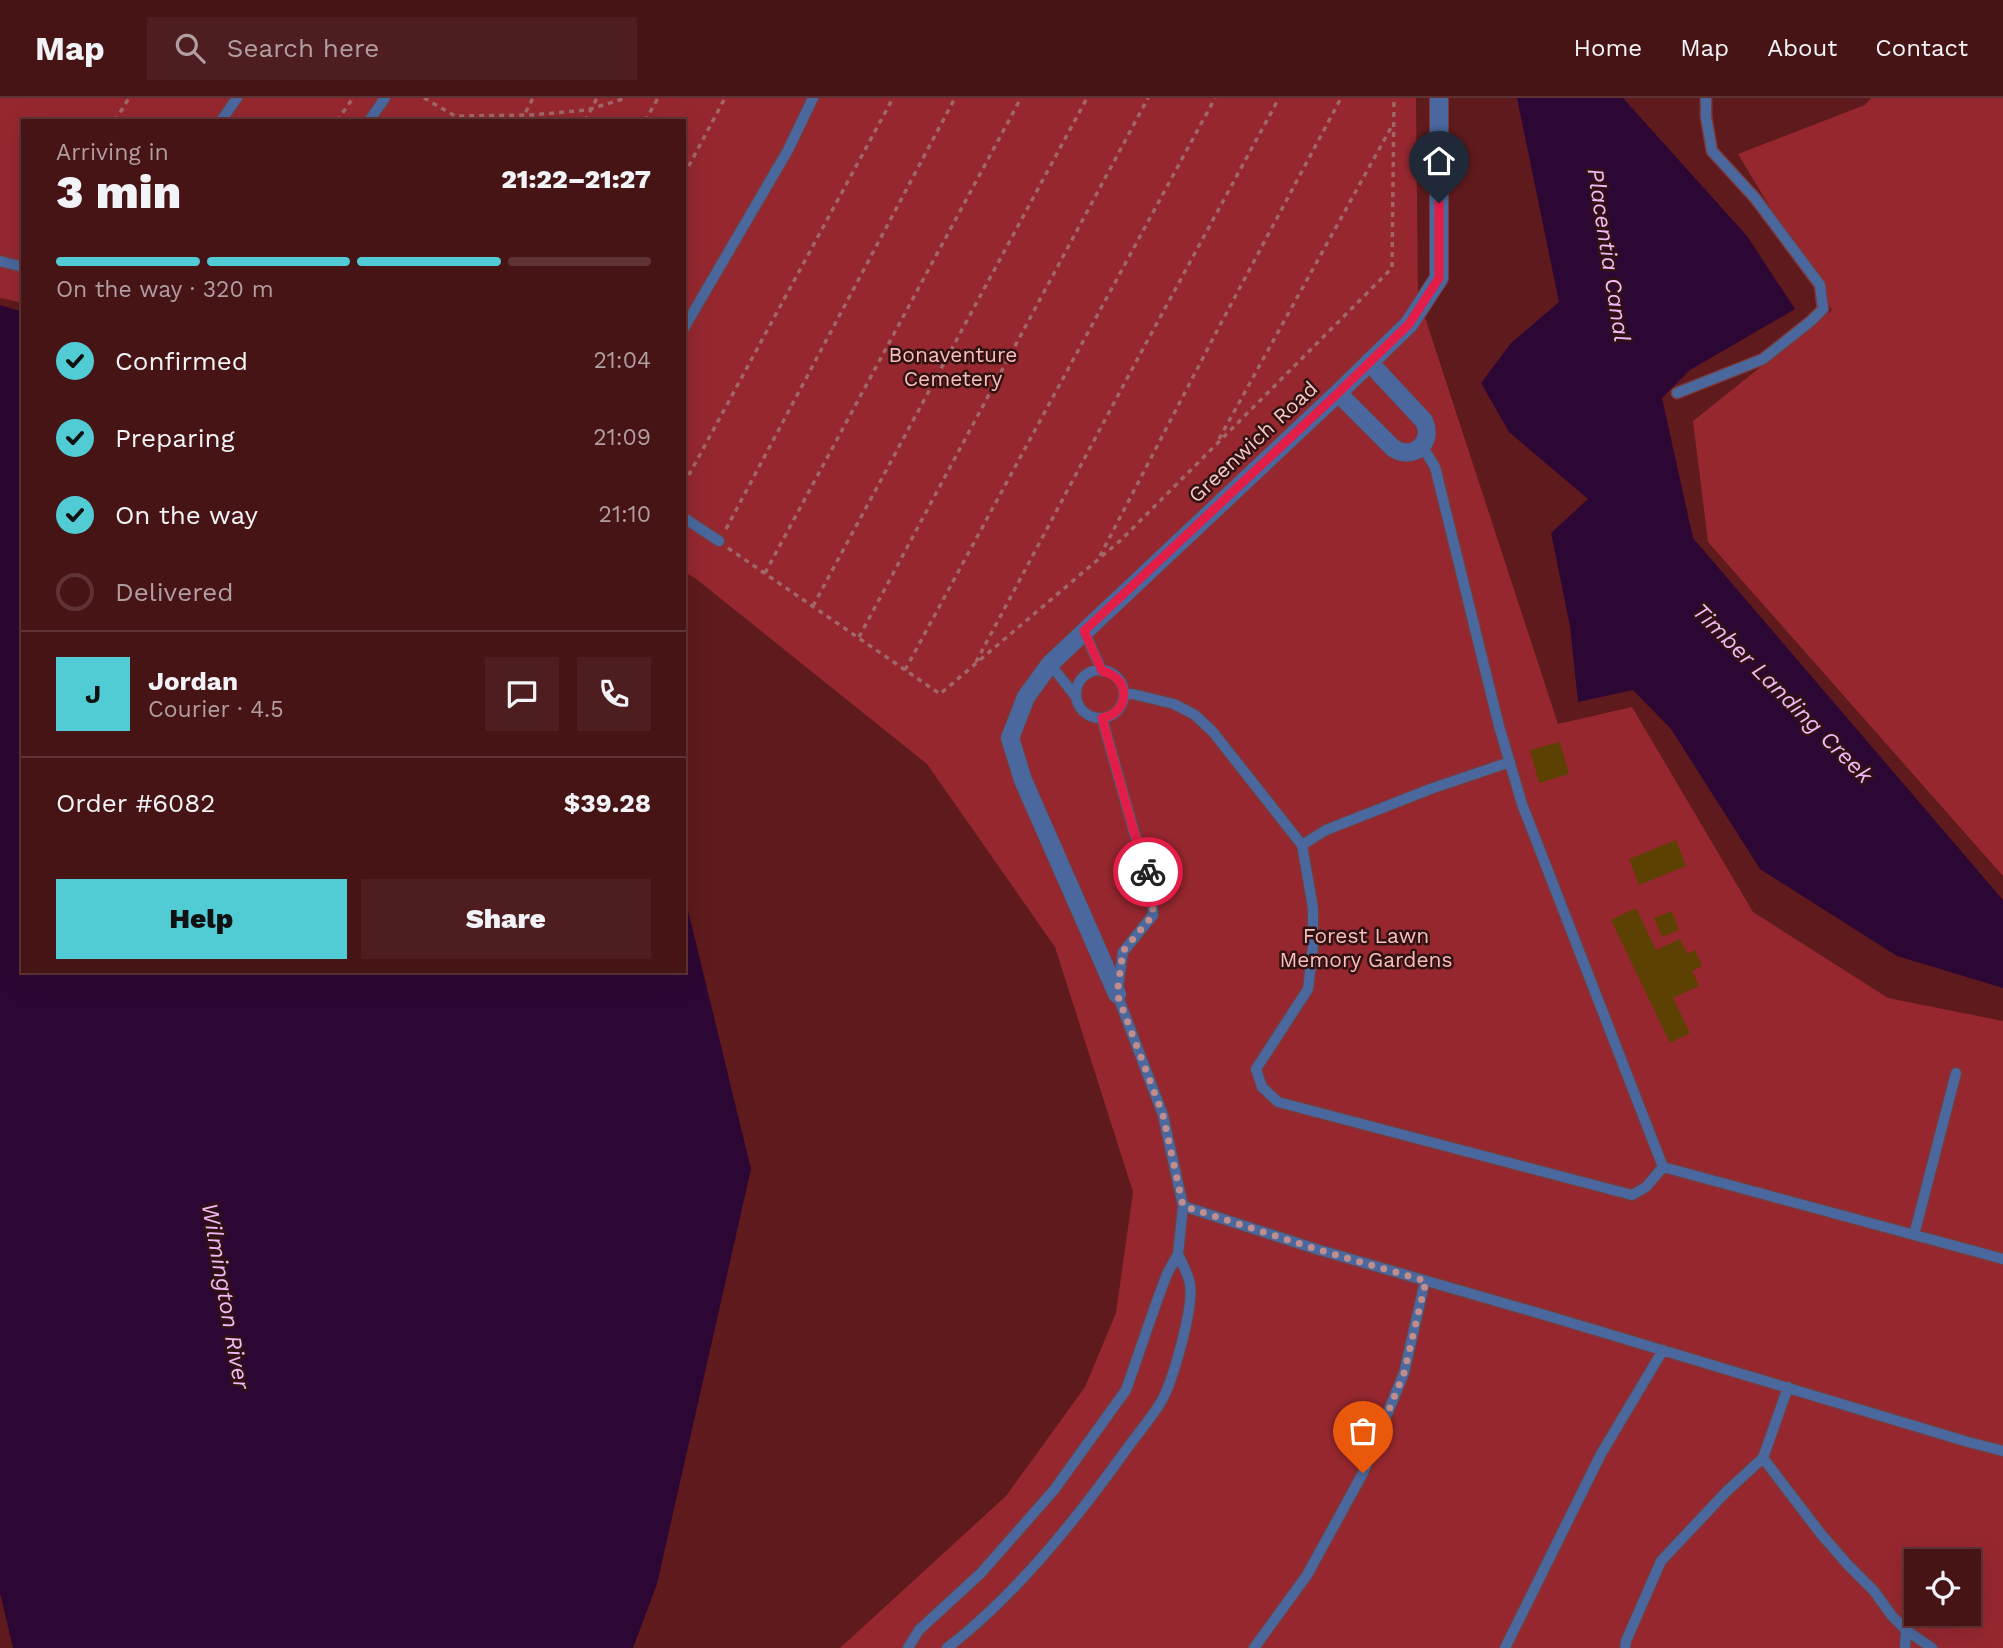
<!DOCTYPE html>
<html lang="en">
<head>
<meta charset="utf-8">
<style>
  :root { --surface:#471416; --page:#4e1d1f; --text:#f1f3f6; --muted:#b09ea1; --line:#5f3335; --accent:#51ccd5 }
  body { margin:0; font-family:"Work Sans",sans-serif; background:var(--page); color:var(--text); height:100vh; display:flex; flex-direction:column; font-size:26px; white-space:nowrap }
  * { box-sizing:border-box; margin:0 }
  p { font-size:23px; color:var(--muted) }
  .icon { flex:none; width:38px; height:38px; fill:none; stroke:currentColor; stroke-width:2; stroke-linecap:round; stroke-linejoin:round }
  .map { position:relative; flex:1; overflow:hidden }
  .drawer { position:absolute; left:21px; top:21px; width:665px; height:854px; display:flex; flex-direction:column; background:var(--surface); border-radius:0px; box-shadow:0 7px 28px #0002,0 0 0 2px var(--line) }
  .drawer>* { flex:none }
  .buttons { position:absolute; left:1904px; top:1451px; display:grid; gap:14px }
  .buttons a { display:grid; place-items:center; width:77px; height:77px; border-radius:0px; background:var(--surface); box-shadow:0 7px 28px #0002,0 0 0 2px var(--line); font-size:35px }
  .pin { position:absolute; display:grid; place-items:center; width:60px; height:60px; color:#fff; margin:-72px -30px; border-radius:50% 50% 50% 0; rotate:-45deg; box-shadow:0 0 7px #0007 }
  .pin .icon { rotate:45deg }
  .courier { position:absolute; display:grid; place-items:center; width:70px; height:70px; margin:-35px; border:5px solid #e11d48; border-radius:50%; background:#fff; color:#222; box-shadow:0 2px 9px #0007 }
  .head em { font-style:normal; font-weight:800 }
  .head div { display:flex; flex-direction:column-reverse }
  .head { display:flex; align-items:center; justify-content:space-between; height:119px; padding:0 35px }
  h1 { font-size:46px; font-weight:800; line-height:52px }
  .bar { display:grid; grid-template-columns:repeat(4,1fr); gap:10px 7px; align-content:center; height:84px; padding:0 35px }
  .bar i { height:9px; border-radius:5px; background:var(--line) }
  .bar .on { background:var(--accent) }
  .bar p { grid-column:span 4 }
  .line { display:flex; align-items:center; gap:18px; padding:0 35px; border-top:2px solid var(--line) }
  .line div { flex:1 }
  .round { display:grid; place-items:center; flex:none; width:74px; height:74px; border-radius:0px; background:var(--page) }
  ol { padding:0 35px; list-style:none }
  li { display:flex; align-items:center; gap:21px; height:77px }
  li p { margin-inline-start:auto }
  li .icon { padding:7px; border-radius:50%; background:var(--accent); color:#111; stroke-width:4 }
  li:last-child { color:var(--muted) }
  li i { width:38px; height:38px; border:4px solid var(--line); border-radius:50% }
  .action { display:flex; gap:14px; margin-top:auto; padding:14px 35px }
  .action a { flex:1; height:80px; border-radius:0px; background:var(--accent); color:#111; font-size:28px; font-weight:800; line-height:80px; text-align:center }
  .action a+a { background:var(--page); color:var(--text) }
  header { display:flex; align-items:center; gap:42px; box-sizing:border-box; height:98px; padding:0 35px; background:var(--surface); border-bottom:2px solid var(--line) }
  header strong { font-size:33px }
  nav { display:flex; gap:38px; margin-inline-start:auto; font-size:24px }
  .search { width:490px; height:63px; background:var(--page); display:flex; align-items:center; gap:18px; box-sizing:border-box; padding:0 24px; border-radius:0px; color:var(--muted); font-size:26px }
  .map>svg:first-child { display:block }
  .green { fill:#96272f; fill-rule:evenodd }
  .water { fill:#2d0733 }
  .building { fill:#5c4102 }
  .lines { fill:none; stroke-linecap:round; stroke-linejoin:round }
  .lane-casing { stroke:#7a3a3c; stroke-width:13 }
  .street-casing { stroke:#7a3a3c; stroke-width:20 }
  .path { stroke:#a16768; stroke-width:3.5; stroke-dasharray:5 5; stroke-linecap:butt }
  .lane { stroke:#4a689e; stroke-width:10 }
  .street { stroke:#4a689e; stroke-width:18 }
  .done { stroke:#c08c8c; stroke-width:7; stroke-dasharray:0 12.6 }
  .route { stroke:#e11d48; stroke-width:9 }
  .labels { text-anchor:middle; stroke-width:5; stroke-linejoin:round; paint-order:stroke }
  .park-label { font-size:21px; fill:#fbbebb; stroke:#311212 }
  .street-label { font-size:21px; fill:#f5c9c7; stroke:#311212 }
  .water-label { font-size:23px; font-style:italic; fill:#f1b9fa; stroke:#311212 }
</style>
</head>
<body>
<header>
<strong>Map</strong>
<div class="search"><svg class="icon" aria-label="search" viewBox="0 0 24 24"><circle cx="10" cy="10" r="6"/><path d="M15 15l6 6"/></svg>Search here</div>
<nav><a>Home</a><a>Map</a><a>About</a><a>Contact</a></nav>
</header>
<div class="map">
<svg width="2003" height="1550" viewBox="0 0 2003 1550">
  <rect width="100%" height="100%" fill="#5f1a1d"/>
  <!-- green -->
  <path class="green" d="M 0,0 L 1416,0 L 1418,198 L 1558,626 L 1632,609 L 1753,814 L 1888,900 L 2003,923 L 2003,1550 L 840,1550 L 1006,1398 L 1085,1289 L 1116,1215 L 1133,1094 L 1055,849 L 927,666 L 695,480 L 684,474 L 684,23 L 23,23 L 23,205 L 0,200 ZM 1916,1463 L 1969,1463 L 1969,1516 L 1916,1516 Z
    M 1871,0 L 2003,0 L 2003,778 L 1708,444 L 1693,323 L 1832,212 L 1738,56 L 1865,7 Z"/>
  <!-- water -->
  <path class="water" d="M 1517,0 L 1623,0 L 1747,138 L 1795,211 L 1690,272 L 1662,300 L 1693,440 L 2003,802 L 2003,890 L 1897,858 L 1760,771 L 1671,631 L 1633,592 L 1578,604 L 1570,528 L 1551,435 L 1588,401 L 1509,334 L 1481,285 L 1511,245 L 1559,204 Z
    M 0,207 L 23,214 L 23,873 L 684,873 L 684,796 L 751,1071 L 657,1486 L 633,1550 L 13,1550 L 0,1495 Z"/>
  <!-- building -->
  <path class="building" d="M 1560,644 L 1569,676 L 1539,685 L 1530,652 Z
    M 1676,742 L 1686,768 L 1639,787 L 1629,761 Z
    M 1636,810 L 1656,852 L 1680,841 L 1687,856 L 1695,852 L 1702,868 L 1692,873 L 1699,888 L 1673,900 L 1690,935 L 1670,945 L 1611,822 Z
    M 1672,813 L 1679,832 L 1662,839 L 1654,820 Z"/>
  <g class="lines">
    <defs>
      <path id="lane" d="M 221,23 L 237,0
        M 369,23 L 385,0
        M 0,163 L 23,169
        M 684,230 L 788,52 L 813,0
        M 1677,295 L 1763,261 L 1811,223 L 1823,211 L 1820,187 L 1755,100 L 1712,53 L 1706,19 L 1706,0
        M 1422,348 L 1435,369 L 1499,628 L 1522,706 L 1663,1069 L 2003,1161
        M 684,420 L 719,443
        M 1084,533 L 1102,573
        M 1050,566 L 1076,599
        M1076 596a24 24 0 1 1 48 0a24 24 0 1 1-48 0Z
        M 1124,594 L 1174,606 L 1195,617 L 1213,634 L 1302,747 L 1313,810 L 1313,848 L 1308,891 L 1256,971 L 1262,989 L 1278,1004 L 1632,1097 L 1646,1089 L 1663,1069
        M 1302,747 L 1326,732 L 1433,690 L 1510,664
        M 1183,1108 L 1316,1151 L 1555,1220 L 1968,1344 L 2003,1353
        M 1914,1137 L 1956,975
        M 1788,1289 L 1763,1360 L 1821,1436 L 1848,1467 L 1874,1493 L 1892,1518 L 1906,1532 L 1905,1550
        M 1906,1532 L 1932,1550
        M 908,1550 L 919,1532 L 981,1475 L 1054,1392 L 1126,1292 L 1158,1200 L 1167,1176 L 1178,1156 L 1183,1108 L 1163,1017 L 1117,896 L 1123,854 L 1153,817 L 1152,785 L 1134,734 L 1102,620
        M 947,1550 C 1013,1500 1075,1423 1123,1356 C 1135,1339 1150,1322 1161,1304 C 1173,1283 1194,1209 1190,1186 C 1188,1176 1182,1165 1178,1156
        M 1254,1550 L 1307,1477 L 1363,1375 L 1404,1275 L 1425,1183
        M 1505,1550 L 1601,1356 L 1663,1252
        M 1625,1550 L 1626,1543 L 1661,1463 L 1726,1394 L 1763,1360"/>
      <path id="street" d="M 1338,295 L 1393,350 C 1413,363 1434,345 1424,323 L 1369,264
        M 1117,896 L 1023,682 L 1010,640 L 1026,599 L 1050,566 L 1338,295 L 1409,226 L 1439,180 L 1439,0"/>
    </defs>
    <!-- lane casing -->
    <use href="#lane" class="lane-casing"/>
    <!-- street casing -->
    <use href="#street" class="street-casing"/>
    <!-- path -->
    <path class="path" d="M 424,0 L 455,18 L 531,17 L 587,12 L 626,0
      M 115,23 L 129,0
      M 337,23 L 353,0
      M 521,23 L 533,0
      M 585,23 L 597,0
      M 645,23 L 658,0
      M 684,77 L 725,0
      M 1219,341 L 1393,26
      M 684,386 L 893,0
      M 726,431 L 955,0
      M 728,450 L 940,596 L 1121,442 L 1392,170 L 1394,0
      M 1100,458 L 1220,227 L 1341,0
      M 765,475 L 1021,0
      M 813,508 L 1087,0
      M 859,539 L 1148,0
      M 976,564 L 1131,273 L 1279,0
      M 905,572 L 1215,0"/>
    <!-- lane -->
    <use href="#lane" class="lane"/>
    <!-- street -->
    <use href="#street" class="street"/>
  </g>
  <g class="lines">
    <!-- done -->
    <path class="done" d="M 1148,774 L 1152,785 L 1153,817 L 1123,853 L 1117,896 L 1163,1017 L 1183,1108 L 1316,1151 L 1426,1183 L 1404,1275 L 1363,1375"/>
    <!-- route -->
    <path class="route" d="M 1148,774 L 1134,734 L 1102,620 C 1131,614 1131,579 1102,573 L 1084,533 L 1338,295 L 1409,226 L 1439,180 L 1439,105"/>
  </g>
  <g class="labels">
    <!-- park labels -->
    <g class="park-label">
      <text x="953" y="264">Bonaventure<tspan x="953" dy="24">Cemetery</tspan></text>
      <text x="1366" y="845">Forest Lawn<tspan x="1366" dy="24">Memory Gardens</tspan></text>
    </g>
    <!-- street labels -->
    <g class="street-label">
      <text transform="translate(1253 344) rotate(-43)" y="7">Greenwich Road</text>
    </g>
    <!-- water labels -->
    <g class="water-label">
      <text transform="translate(1609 157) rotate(81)" y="8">Placentia Canal</text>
      <text transform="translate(1783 595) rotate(45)" y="8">Timber Landing Creek</text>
      <text transform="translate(226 1198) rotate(80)" y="8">Wilmington River</text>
    </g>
  </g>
</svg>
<div class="buttons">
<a><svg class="icon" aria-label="locate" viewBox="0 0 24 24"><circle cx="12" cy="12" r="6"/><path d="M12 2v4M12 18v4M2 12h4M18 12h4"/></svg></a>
</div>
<div class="pin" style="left:1363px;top:1375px;background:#ea580c"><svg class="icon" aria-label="bag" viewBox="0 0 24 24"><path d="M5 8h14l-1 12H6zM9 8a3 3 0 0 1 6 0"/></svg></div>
<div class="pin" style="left:1439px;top:105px;background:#1f2937"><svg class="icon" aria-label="home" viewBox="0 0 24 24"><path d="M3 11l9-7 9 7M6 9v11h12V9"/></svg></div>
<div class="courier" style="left:1148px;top:774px"><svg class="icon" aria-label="bike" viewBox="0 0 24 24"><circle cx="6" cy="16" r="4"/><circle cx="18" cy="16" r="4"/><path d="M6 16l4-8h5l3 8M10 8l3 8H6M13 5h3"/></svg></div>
<section class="drawer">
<div class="head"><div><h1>3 min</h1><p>Arriving in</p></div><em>21:22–21:27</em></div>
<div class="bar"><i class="on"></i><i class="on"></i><i class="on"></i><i></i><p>On the way · 320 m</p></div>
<ol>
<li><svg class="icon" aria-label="check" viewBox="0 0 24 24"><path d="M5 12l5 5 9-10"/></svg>Confirmed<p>21:04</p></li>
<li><svg class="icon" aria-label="check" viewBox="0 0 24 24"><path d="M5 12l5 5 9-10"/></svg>Preparing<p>21:09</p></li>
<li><svg class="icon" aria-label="check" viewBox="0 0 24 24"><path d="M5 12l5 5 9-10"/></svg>On the way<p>21:10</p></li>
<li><i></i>Delivered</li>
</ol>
<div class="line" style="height:126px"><b class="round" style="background:var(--accent);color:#111">J</b><div><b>Jordan</b><p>Courier · 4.5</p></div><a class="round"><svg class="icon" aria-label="chat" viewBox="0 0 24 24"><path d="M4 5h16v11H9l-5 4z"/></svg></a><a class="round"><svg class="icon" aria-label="phone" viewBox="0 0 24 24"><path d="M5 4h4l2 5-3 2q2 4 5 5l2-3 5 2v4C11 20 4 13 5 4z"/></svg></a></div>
<div class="line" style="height:91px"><div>Order #6082</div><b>$39.28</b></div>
<div class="action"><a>Help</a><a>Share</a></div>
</section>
</div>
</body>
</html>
